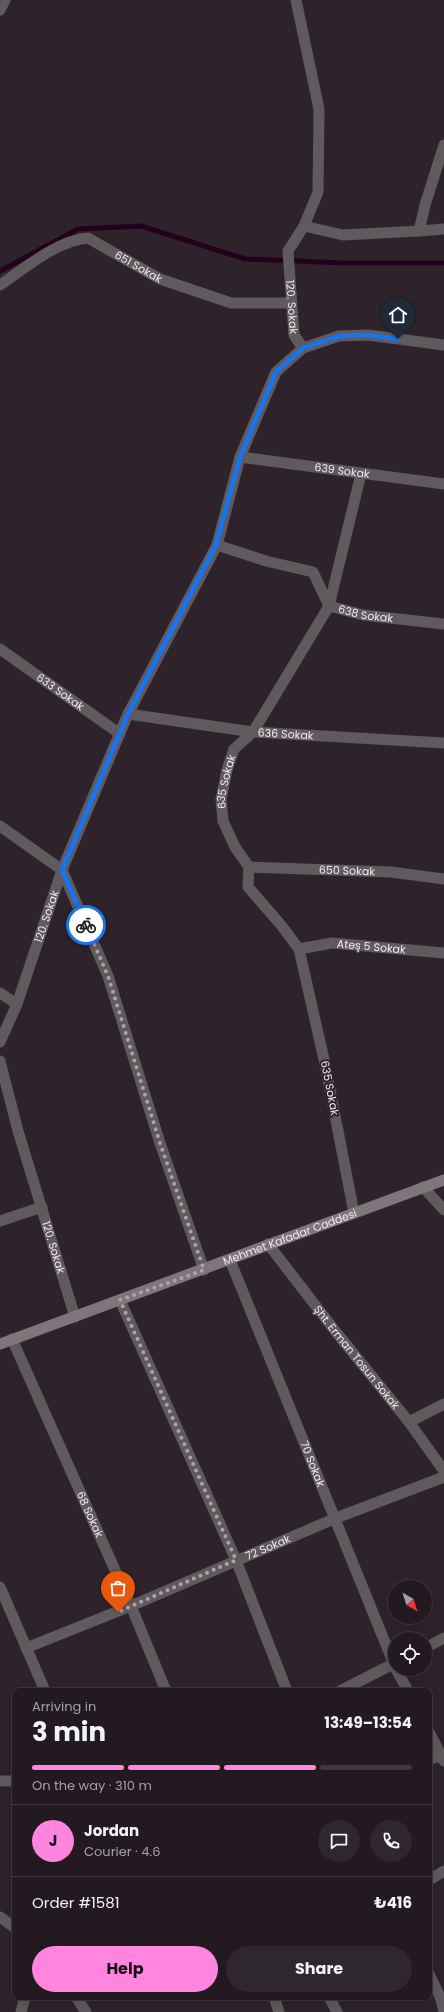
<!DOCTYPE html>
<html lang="en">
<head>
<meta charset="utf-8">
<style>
  :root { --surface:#221a20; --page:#2e272d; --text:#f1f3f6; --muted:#a2a1a5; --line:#3f383e; --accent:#ff85df }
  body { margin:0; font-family:Poppins,sans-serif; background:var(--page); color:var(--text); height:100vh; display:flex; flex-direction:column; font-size:15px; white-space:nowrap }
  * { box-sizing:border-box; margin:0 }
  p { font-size:13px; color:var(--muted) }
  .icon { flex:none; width:22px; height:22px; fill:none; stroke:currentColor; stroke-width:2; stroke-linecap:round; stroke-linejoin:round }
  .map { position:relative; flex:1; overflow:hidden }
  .details { position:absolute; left:12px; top:1688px; width:420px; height:312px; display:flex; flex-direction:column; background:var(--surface); border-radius:8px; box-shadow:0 4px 16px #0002,0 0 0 1px var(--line) }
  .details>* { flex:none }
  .needle { width:26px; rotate:141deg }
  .tools { position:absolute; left:388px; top:1580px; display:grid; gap:8px }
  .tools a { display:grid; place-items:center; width:44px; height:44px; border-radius:50%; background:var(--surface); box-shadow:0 4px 16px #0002,0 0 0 1px var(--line); font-size:20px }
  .pin { position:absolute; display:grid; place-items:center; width:34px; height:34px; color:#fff; margin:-41px -17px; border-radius:50% 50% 50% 0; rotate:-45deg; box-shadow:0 0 4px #0007 }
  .pin .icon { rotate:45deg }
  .courier { position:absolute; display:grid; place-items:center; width:40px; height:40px; margin:-20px; border:3px solid #1a73e8; border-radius:50%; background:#fff; color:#222; box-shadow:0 1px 5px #0007 }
  .head em { font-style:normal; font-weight:700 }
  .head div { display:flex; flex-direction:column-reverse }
  .head { display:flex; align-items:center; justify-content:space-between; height:68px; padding:0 20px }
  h1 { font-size:26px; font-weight:700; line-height:30px }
  .bar { display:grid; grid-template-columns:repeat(4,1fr); gap:6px 4px; align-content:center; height:48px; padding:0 20px }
  .bar i { height:5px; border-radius:3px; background:var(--line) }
  .bar .selected { background:var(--accent) }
  .bar p { grid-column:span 4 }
  .line { display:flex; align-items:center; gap:10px; padding:0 20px; border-top:1px solid var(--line) }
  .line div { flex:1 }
  .round { display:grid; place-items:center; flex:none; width:42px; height:42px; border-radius:21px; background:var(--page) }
  .primary-button { display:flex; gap:8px; margin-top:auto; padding:8px 20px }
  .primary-button a { flex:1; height:46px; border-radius:24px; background:var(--accent); color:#111; font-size:16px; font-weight:700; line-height:46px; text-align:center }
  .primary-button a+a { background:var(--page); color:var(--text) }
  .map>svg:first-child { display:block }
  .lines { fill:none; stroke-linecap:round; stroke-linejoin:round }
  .stream { stroke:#23001c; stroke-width:5 }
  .minor { stroke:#5f5a5e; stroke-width:11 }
  .secondary { stroke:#7f767c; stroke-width:11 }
  .done { stroke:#ada4aa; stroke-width:4; stroke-dasharray:0 7.2 }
  .route { stroke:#1a73e8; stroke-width:5 }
  .labels { text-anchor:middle; stroke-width:4; stroke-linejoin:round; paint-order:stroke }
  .street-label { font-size:11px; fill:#f1eaef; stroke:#2e232b }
</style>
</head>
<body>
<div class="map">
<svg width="444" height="2012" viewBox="0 0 444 2012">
  <rect width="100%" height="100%" fill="#2e232b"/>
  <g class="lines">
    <!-- stream -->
    <path class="stream" d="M 0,271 L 78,229 L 141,226 L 245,259 L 343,263 L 444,263"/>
    <!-- minor -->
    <g class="minor">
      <path id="s1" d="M 296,0 L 319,109 L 318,192 L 304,226 L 288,251 L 294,335 L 303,348"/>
      <path d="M 0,10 L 5,0"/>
      <path d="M 444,145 L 425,205 L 419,231 L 444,229"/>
      <path d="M 304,226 L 343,235 L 419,231"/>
      <path id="s2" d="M 0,285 C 25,268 58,240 88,238 L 160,279 L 231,303 L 291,303"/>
      <path id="s3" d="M 240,457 L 444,484"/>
      <path id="s4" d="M 217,545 L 266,561 L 313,572 L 329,606 L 363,615 L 444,624"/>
      <path id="s5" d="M 0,649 L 120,734"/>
      <path id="s6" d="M 128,714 L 253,732 L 444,743"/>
      <path d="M 0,826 L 62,870 L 108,976 L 160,1143 L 204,1270"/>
      <path id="s7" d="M 249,867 L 391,872 L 444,879"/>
      <path id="s8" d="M 299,949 L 332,943 L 444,953"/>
      <path d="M 0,993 L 17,1004"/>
      <path id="s9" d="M 0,1042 L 17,1004 L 62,870 L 128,714 L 217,545 L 240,457 L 276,372 L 303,348 L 339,336 L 368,335 L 444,345"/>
      <path id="s10" d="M 0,1061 L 18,1131 L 75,1317"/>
      <path d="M 423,1187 L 444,1210"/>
      <path id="s11" d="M 354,1213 L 325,1064 L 299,949 L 281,925 L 248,887 L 249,867 L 235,847 L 223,821 L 221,799 L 227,770 L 234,749 L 253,732 L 329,606 L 361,474"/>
      <path d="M 0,1221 L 42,1207"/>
      <path id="s12" d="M 268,1244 L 336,1332 L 409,1422 L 444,1471"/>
      <path id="s13" d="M 230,1260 L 395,1667"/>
      <path d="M 120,1300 L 236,1560 L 287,1691"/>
      <path id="s14" d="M 12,1339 L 131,1606 L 166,1691"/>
      <path d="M 409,1422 L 444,1404"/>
      <path d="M 0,1587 L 45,1691"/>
      <path id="s15" d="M 26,1648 L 131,1606 L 336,1518 L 444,1477"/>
      <path d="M 425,1648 L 444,1638"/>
      <path d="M 396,1669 L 408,1691"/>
      <path d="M 340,1691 L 395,1663"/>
      <path d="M 429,1732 L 444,1761"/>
      <path d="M 429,1760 L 444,1754"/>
      <path d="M 0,1781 L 15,1781"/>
      <path d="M 429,1880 L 444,1871"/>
      <path d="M 0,1917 L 15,1928"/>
      <path d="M 429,1974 L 441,1999 L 444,2012"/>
      <path d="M 76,1997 L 86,2012"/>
      <path d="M 274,1997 L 279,2012"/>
      <path d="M 329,1997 L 337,2012"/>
      <path d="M 21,2012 L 25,1997"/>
    </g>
    <!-- secondary -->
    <path class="secondary" id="s16" d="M 0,1344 L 444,1180"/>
  </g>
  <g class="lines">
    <!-- done -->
    <path class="done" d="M 86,925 L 108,976 L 160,1143 L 204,1270 L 120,1300 L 236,1560 L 118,1612"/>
    <!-- route -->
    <path class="route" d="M 86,925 L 62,870 L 128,714 L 216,545 L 240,457 L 276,372 L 303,348 L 339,336 L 368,335 L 398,339"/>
  </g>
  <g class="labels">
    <!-- street labels -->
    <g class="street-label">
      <text dy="4" stroke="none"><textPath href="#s2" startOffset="159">651 Sokak</textPath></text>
      <text dy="4" stroke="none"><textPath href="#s1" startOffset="317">120. Sokak</textPath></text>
      <text dy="4" stroke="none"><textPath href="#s3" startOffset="103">639 Sokak</textPath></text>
      <text dy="4" stroke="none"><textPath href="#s4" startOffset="175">638 Sokak</textPath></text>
      <text dy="4" stroke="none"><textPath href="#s5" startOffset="74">633 Sokak</textPath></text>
      <text dy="4" stroke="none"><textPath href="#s6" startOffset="159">636 Sokak</textPath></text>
      <text dy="4" stroke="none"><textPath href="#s11" startOffset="463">635 Sokak</textPath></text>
      <text dy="4" stroke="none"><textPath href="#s7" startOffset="98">650 Sokak</textPath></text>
      <text dy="4" stroke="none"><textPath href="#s9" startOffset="134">120. Sokak</textPath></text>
      <text dy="4" stroke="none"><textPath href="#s8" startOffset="73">Ateş 5 Sokak</textPath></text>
      <text transform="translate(330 1088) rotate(79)" y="4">635 Sokak</text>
      <text dy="4" stroke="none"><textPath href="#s16" startOffset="309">Mehmet Kafadar Caddesi</textPath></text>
      <text dy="4" stroke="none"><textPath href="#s10" startOffset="194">120. Sokak</textPath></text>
      <text dy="4" stroke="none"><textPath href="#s12" startOffset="144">Şht. Erman Tosun Sokak</textPath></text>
      <text dy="4" stroke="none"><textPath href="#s13" startOffset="220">70 Sokak</textPath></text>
      <text dy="4" stroke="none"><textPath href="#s14" startOffset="192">68 Sokak</textPath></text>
      <text dy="4" stroke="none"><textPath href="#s15" startOffset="262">72 Sokak</textPath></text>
    </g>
  </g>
</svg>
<div class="tools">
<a><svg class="needle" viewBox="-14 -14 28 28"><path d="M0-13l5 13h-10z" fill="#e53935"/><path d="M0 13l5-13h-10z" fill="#a2a1a5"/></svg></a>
<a><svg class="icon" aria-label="locate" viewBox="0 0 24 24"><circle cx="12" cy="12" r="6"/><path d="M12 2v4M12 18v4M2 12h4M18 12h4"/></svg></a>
</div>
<div class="pin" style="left:118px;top:1612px;background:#ea580c"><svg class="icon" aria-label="bag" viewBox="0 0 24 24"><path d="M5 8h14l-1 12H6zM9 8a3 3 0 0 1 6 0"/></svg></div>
<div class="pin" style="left:398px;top:339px;background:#1f2937"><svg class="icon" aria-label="home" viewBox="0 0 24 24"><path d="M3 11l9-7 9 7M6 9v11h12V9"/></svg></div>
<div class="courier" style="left:86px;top:925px"><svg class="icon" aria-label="bike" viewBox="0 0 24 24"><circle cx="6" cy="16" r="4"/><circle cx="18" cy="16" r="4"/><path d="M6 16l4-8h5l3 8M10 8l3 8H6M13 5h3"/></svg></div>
<section class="details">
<div class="head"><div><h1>3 min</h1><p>Arriving in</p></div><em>13:49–13:54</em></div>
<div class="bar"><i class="selected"></i><i class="selected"></i><i class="selected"></i><i></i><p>On the way · 310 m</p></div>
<div class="line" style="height:72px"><b class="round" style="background:var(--accent);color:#111">J</b><div><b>Jordan</b><p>Courier · 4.6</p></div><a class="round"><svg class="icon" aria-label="chat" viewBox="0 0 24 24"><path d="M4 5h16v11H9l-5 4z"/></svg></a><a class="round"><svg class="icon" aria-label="phone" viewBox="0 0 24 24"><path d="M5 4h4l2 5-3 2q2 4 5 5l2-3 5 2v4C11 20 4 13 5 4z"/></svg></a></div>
<div class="line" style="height:52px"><div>Order #1581</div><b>₺416</b></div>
<div class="primary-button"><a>Help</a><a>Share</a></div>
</section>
</div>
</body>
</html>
